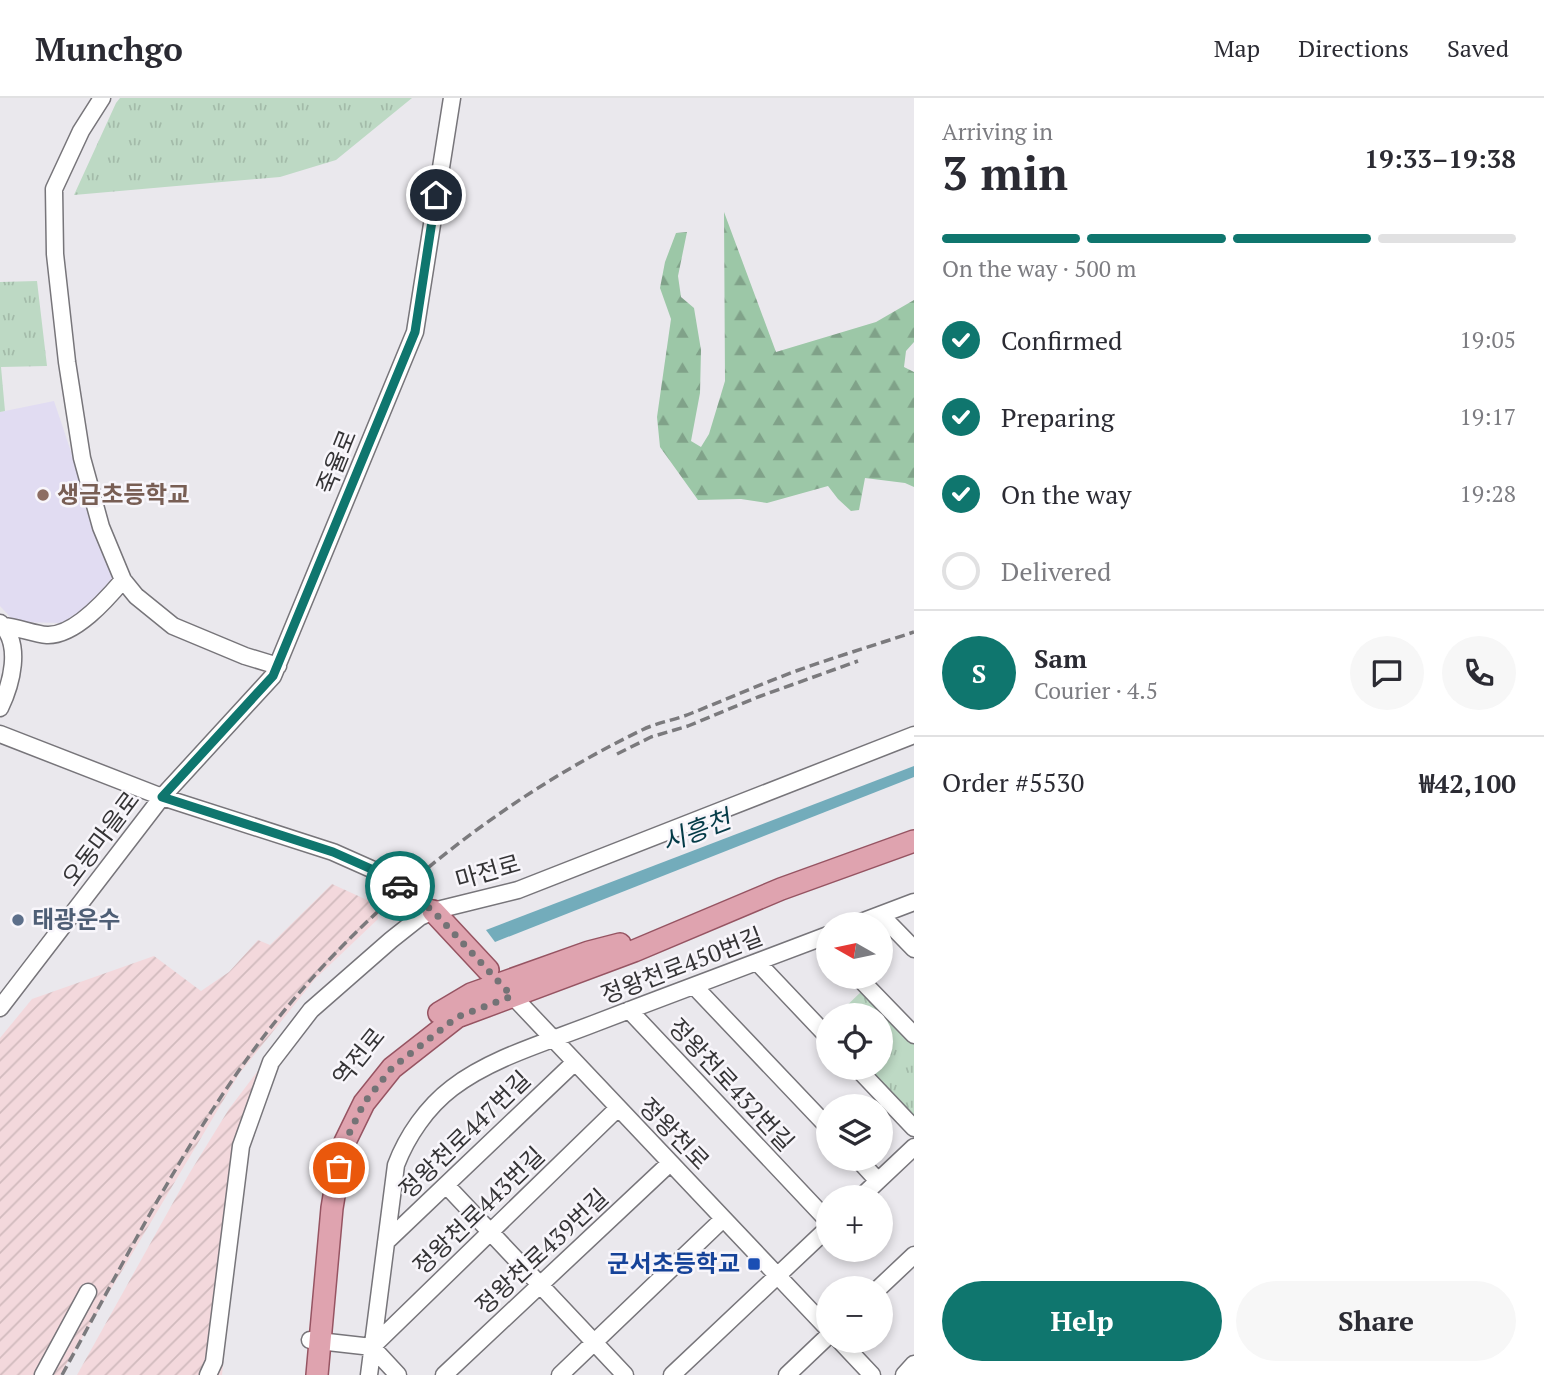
<!DOCTYPE html>
<html lang="en">
<head>
<meta charset="utf-8">
<style>
  :root { --surface:#fff; --page:#f7f7f7; --text:#2b2b33; --muted:#7c7c81; --line:#e1e1e2; --accent:#0f766e }
  body { margin:0; font-family:"PT Serif","Noto Sans KR",serif; background:var(--page); color:var(--text); height:100vh; display:flex; flex-direction:column; font-size:26px; white-space:nowrap }
  * { box-sizing:border-box; margin:0 }
  p { font-size:23px; color:var(--muted) }
  .icon { flex:none; width:38px; height:38px; fill:none; stroke:currentColor; stroke-width:2; stroke-linecap:round; stroke-linejoin:round }
  .map { position:relative; flex:1; overflow:hidden }
  .drawer { display:flex; flex-direction:column; background:var(--surface); width:630px }
  .drawer>* { flex:none }
  .needle { width:46px; rotate:279deg }
  .fabs { position:absolute; left:816px; top:814px; display:grid; gap:14px }
  .fabs a { display:grid; place-items:center; width:77px; height:77px; border-radius:50%; background:var(--surface); box-shadow:0 4px 10px #0003; font-size:35px }
  .pin { position:absolute; display:grid; place-items:center; width:60px; height:60px; color:#fff; margin:-30px; border:4px solid #fff; border-radius:50%; box-shadow:0 2px 7px #0007 }
  .courier { position:absolute; display:grid; place-items:center; width:70px; height:70px; margin:-35px; border:5px solid #0f766e; border-radius:50%; background:#fff; color:#222; box-shadow:0 2px 9px #0007 }
  .head em { font-style:normal; font-weight:700 }
  .head div { display:flex; flex-direction:column-reverse }
  .head { display:flex; align-items:center; justify-content:space-between; height:119px; padding:0 28px }
  h1 { font-size:46px; font-weight:700; line-height:52px }
  .bar { display:grid; grid-template-columns:repeat(4,1fr); gap:10px 7px; align-content:center; height:84px; padding:0 28px }
  .bar i { height:9px; border-radius:5px; background:var(--line) }
  .bar .on { background:var(--accent) }
  .bar p { grid-column:span 4 }
  .line { display:flex; align-items:center; gap:18px; padding:0 28px; border-top:2px solid var(--line) }
  .line div { flex:1 }
  .round { display:grid; place-items:center; flex:none; width:74px; height:74px; border-radius:37px; background:var(--page) }
  ol { padding:0 28px; list-style:none }
  li { display:flex; align-items:center; gap:21px; height:77px }
  li p { margin-inline-start:auto }
  li .icon { padding:7px; border-radius:50%; background:var(--accent); color:#fff; stroke-width:4 }
  li:last-child { color:var(--muted) }
  li i { width:38px; height:38px; border:4px solid var(--line); border-radius:50% }
  .primary-button { display:flex; gap:14px; margin-top:auto; padding:14px 28px }
  .primary-button a { flex:1; height:80px; border-radius:42px; background:var(--accent); color:#fff; font-size:28px; font-weight:700; line-height:80px; text-align:center }
  .primary-button a+a { background:var(--page); color:var(--text) }
  header { display:flex; align-items:center; gap:42px; box-sizing:border-box; height:98px; padding:0 35px; background:var(--surface); border-bottom:2px solid var(--line) }
  header strong { font-size:33px }
  nav { display:flex; gap:38px; margin-inline-start:auto; font-size:24px }
  main { display:flex; flex:1; min-height:0 }
  .map>svg:first-child { display:block }
  .industrial { fill:url(#industrial-furrows) }
  .education { fill:#e1dcf2 }
  .grass { fill:url(#grass-tufts) }
  .forest { fill:url(#forest-firs) }
  .water { fill:#73acbb }
  .lines { fill:none; stroke-linecap:round; stroke-linejoin:round }
  .minor-casing { stroke:#77757a; stroke-width:19 }
  .major-casing { stroke:#965462; stroke-width:24 }
  .minor { stroke:#fff; stroke-width:16 }
  .major { stroke:#dfa3af; stroke-width:21 }
  .rail { stroke:#7b7a7d; stroke-width:3.5; stroke-dasharray:10 5; stroke-linecap:butt }
  .done { stroke:#747376; stroke-width:7; stroke-dasharray:0 12.6 }
  .route { stroke:#0f766e; stroke-width:9 }
  .education-dot { fill:#8d6e63; stroke:#f8f6fb; stroke-width:2.5 }
  .service-dot { fill:#5c6f8a; stroke:#f8f6fb; stroke-width:2.5 }
  .transit-dot { fill:#1a4fb4; stroke:#f8f6fb; stroke-width:2.5 }
  .labels { text-anchor:middle; stroke-width:5; stroke-linejoin:round; paint-order:stroke }
  .street-label { font-size:24px; fill:#353436; stroke:#f8f6fb }
  .education-label { font-size:24px; font-weight:bold; fill:#785e54; stroke:#f8f6fb; text-anchor:start }
  .service-label { font-size:24px; font-weight:bold; fill:#4e5e75; stroke:#f8f6fb; text-anchor:start }
  .transit-label { font-size:24px; font-weight:bold; fill:#164399; stroke:#f8f6fb; text-anchor:end }
  .water-label { font-size:26px; font-style:italic; fill:#043b47; stroke:#f8f6fb }
</style>
</head>
<body>
<header>
<strong>Munchgo</strong>
<nav><a>Map</a><a>Directions</a><a>Saved</a></nav>
</header>
<main>
<div class="map">
<svg width="914" height="1277" viewBox="0 0 914 1277">
  <defs>
    <pattern id="industrial-furrows" width="10" height="10" patternUnits="userSpaceOnUse" patternTransform="scale(1.75)"><rect width="10" height="10" fill="#f3d8dc"/><path d="M-1 1l2-2M0 10L10 0M9 11l2-2" fill="none" stroke="#d1babd"/></pattern>
    <pattern id="grass-tufts" width="24" height="20" patternUnits="userSpaceOnUse" patternTransform="scale(1.75)"><rect width="24" height="20" fill="#bdd9c4"/><path d="M3 7l-1-3M5 7V3M7 7l1-3M15 17l-1-3M17 17v-4M19 17l1-3" fill="none" stroke="#a3bba9"/></pattern>
    <pattern id="forest-firs" width="22" height="20" patternUnits="userSpaceOnUse" patternTransform="scale(1.75)"><rect width="22" height="20" fill="#9cc7a7"/><path d="M5 1l3.5 6h-7zM16 11l3.5 6h-7z" fill="#80a289"/></pattern>
  </defs>
  <rect width="100%" height="100%" fill="#eae8ed"/>
  <!-- industrial -->
  <path class="industrial" d="M 332,786 L 376,806 L 378,821 L 315,881 L 239,976 L 60,1277 L 0,1277 L 0,940 L 32,901 L 154,858 L 201,893 L 229,874 L 258,842 L 270,847 Z
    M 260,970 L 270,982 L 245,1050 L 222,1277 L 77,1277 L 189,1076 L 229,1011 Z"/>
  <!-- education -->
  <path class="education" d="M 54,303 L 113,479 L 90,507 L 62,525 L 15,524 L 0,508 L 0,314 Z"/>
  <!-- grass -->
  <path class="grass" d="M 120,0 L 412,0 L 336,62 L 280,79 L 74,97 L 116,5 Z
    M 37,183 L 47,268 L 1,269 L 5,313 L 0,314 L 0,184 Z
    M 864,891 L 914,944 L 914,1021 L 865,970 L 880,970 L 880,917 L 837,917 Z"/>
  <!-- forest -->
  <path class="forest" d="M 724,114 L 776,254 L 876,224 L 914,202 L 914,244 L 906,253 L 904,269 L 914,274 L 914,389 L 905,385 L 865,380 L 859,412 L 851,413 L 838,401 L 828,388 L 767,405 L 741,401 L 698,402 L 660,349 L 657,319 L 671,221 L 660,190 L 665,164 L 676,135 L 687,134 L 678,178 L 681,199 L 694,210 L 701,252 L 700,295 L 691,343 L 701,349 L 709,336 L 725,283 Z"/>
  <!-- water -->
  <path class="water" d="M 914,668 L 914,679 L 495,844 L 486,832 Z"/>
  <g class="lines">
    <defs>
      <path id="minor" d="M 102,0 L 81,33 L 54,91 L 55,156 L 67,264 L 82,360 L 101,429 L 123,482 L 136,498 L 173,528 L 245,558 L 278,568
        M 0,525 C 23,546 11,587 0,610
        M 3,528 C 18,529 33,536 47,537 C 75,538 107,501 123,482
        M 0,636 L 162,699 L 333,754 L 387,778 L 433,813
        M 881,817 L 914,851
        M 856,826 L 914,804
        M 757,864 L 828,939
        M 857,878 L 914,937
        M 694,888 L 828,1029
        M 507,892 L 828,1231
        M 0,910 L 162,699 L 273,578 L 415,234 L 452,0
        M 629,912 L 828,1123
        M 857,970 L 914,1030
        M 857,1060 L 878,1083
        M 446,1087 L 625,1277
        M 861,1099 L 914,1049
        M 386,1144 L 575,964
        M 879,1190 L 914,1157
        M 310,1242 L 372,1249 L 398,1277
        M 839,1242 L 872,1277
        M 372,1249 L 618,1010
        M 43,1277 L 88,1194
        M 208,1277 L 214,1264 L 241,1048 L 271,964 L 311,912 L 391,842 L 420,819 L 433,813 L 518,792 L 914,637
        M 369,1277 L 396,1067 C 407,1038 427,1009 452,990 C 491,960 547,944 593,926 C 671,896 749,867 828,837
        M 444,1277 L 670,1065
        M 560,1277 L 723,1121
        M 672,1277 L 828,1130
        M 787,1277 L 828,1238
        M 904,1277 L 914,1266"/>
      <path id="major" d="M 433,813 L 488,872
        M 439,915 L 471,896 L 589,854 L 620,846
        M 317,1277 L 332,1110 L 342,1050 L 364,1005 L 392,970 L 457,919 L 634,853 L 781,791 L 914,743"/>
    </defs>
    <!-- minor casing -->
    <use href="#minor" class="minor-casing"/>
    <!-- major casing -->
    <use href="#major" class="major-casing"/>
    <!-- minor -->
    <use href="#minor" class="minor"/>
    <!-- major -->
    <use href="#major" class="major"/>
    <!-- rail -->
    <path class="rail" d="M 617,656 L 651,639 L 688,628 L 758,599 L 858,563
      M 62,1277 C 124,1164 183,1046 261,942 C 358,814 497,702 642,632 C 658,624 676,622 692,615 C 727,601 761,586 796,573 C 835,559 875,547 914,534"/>
  </g>
  <g class="lines">
    <!-- done -->
    <path class="done" d="M 339,1070 L 342,1050 L 364,1005 L 392,970 L 457,919 L 512,898 L 433,813 L 400,788"/>
    <!-- route -->
    <path class="route" d="M 400,788 L 387,778 L 333,754 L 162,699 L 273,578 L 415,234 L 436,97"/>
  </g>
  <!-- markers -->
  <circle class="education-dot" cx="43" cy="397" r="7"/>
  <circle class="service-dot" cx="18" cy="822" r="7"/>
  <rect class="transit-dot" x="747" y="1159" width="14" height="14" rx="3.5"/>
  <g class="labels">
    <!-- street labels -->
    <g class="street-label">
      <text transform="translate(337 364) rotate(-68)" y="8">죽율로</text>
      <text transform="translate(101 741) rotate(-53)" y="8">오동마을로</text>
      <text transform="translate(488 774) rotate(-16)" y="8">마전로</text>
      <text transform="translate(682 868) rotate(-21)" y="8">정왕천로450번길</text>
      <text transform="translate(359 959) rotate(-51)" y="8">역전로</text>
      <text transform="translate(731 987) rotate(47)" y="8">정왕천로432번길</text>
      <text transform="translate(674 1036) rotate(46)" y="8">정왕천로</text>
      <text transform="translate(465 1037) rotate(-44)" y="8">정왕천로447번길</text>
      <text transform="translate(479 1113) rotate(-44)" y="8">정왕천로443번길</text>
      <text transform="translate(542 1154) rotate(-43)" y="8">정왕천로439번길</text>
    </g>
    <!-- education labels -->
    <g class="education-label">
      <text x="57" y="405">생금초등학교</text>
    </g>
    <!-- service labels -->
    <g class="service-label">
      <text x="32" y="830">태광운수</text>
    </g>
    <!-- transit labels -->
    <g class="transit-label">
      <text x="740" y="1174">군서초등학교</text>
    </g>
    <!-- water labels -->
    <g class="water-label">
      <text transform="translate(696 733) rotate(-21)" y="9">시흥천</text>
    </g>
  </g>
</svg>
<div class="fabs">
<a><svg class="needle" viewBox="-14 -14 28 28"><path d="M0-13l5 13h-10z" fill="#e53935"/><path d="M0 13l5-13h-10z" fill="#7c7c81"/></svg></a>
<a><svg class="icon" aria-label="locate" viewBox="0 0 24 24"><circle cx="12" cy="12" r="6"/><path d="M12 2v4M12 18v4M2 12h4M18 12h4"/></svg></a>
<a><svg class="icon" aria-label="layers" viewBox="0 0 24 24"><path d="M12 4l9 5-9 5-9-5zM3 14l9 5 9-5"/></svg></a>
<a>+</a>
<a>−</a>
</div>
<div class="pin" style="left:339px;top:1070px;background:#ea580c"><svg class="icon" aria-label="bag" viewBox="0 0 24 24"><path d="M5 8h14l-1 12H6zM9 8a3 3 0 0 1 6 0"/></svg></div>
<div class="pin" style="left:436px;top:97px;background:#1f2937"><svg class="icon" aria-label="home" viewBox="0 0 24 24"><path d="M3 11l9-7 9 7M6 9v11h12V9"/></svg></div>
<div class="courier" style="left:400px;top:788px"><svg class="icon" aria-label="car" viewBox="0 0 24 24"><path d="M5 17H2v-5l4-1 3-4h7l3 4 3 1v5h-3M9 17h6M6 11h13"/><circle cx="7" cy="17" r="2"/><circle cx="17" cy="17" r="2"/></svg></div>
</div>
<section class="drawer">
<div class="head"><div><h1>3 min</h1><p>Arriving in</p></div><em>19:33–19:38</em></div>
<div class="bar"><i class="on"></i><i class="on"></i><i class="on"></i><i></i><p>On the way · 500 m</p></div>
<ol>
<li><svg class="icon" aria-label="check" viewBox="0 0 24 24"><path d="M5 12l5 5 9-10"/></svg>Confirmed<p>19:05</p></li>
<li><svg class="icon" aria-label="check" viewBox="0 0 24 24"><path d="M5 12l5 5 9-10"/></svg>Preparing<p>19:17</p></li>
<li><svg class="icon" aria-label="check" viewBox="0 0 24 24"><path d="M5 12l5 5 9-10"/></svg>On the way<p>19:28</p></li>
<li><i></i>Delivered</li>
</ol>
<div class="line" style="height:126px"><b class="round" style="background:var(--accent);color:#fff">S</b><div><b>Sam</b><p>Courier · 4.5</p></div><a class="round"><svg class="icon" aria-label="chat" viewBox="0 0 24 24"><path d="M4 5h16v11H9l-5 4z"/></svg></a><a class="round"><svg class="icon" aria-label="phone" viewBox="0 0 24 24"><path d="M5 4h4l2 5-3 2q2 4 5 5l2-3 5 2v4C11 20 4 13 5 4z"/></svg></a></div>
<div class="line" style="height:91px"><div>Order #5530</div><b>₩42,100</b></div>
<div class="primary-button"><a>Help</a><a>Share</a></div>
</section>
</main>
</body>
</html>
